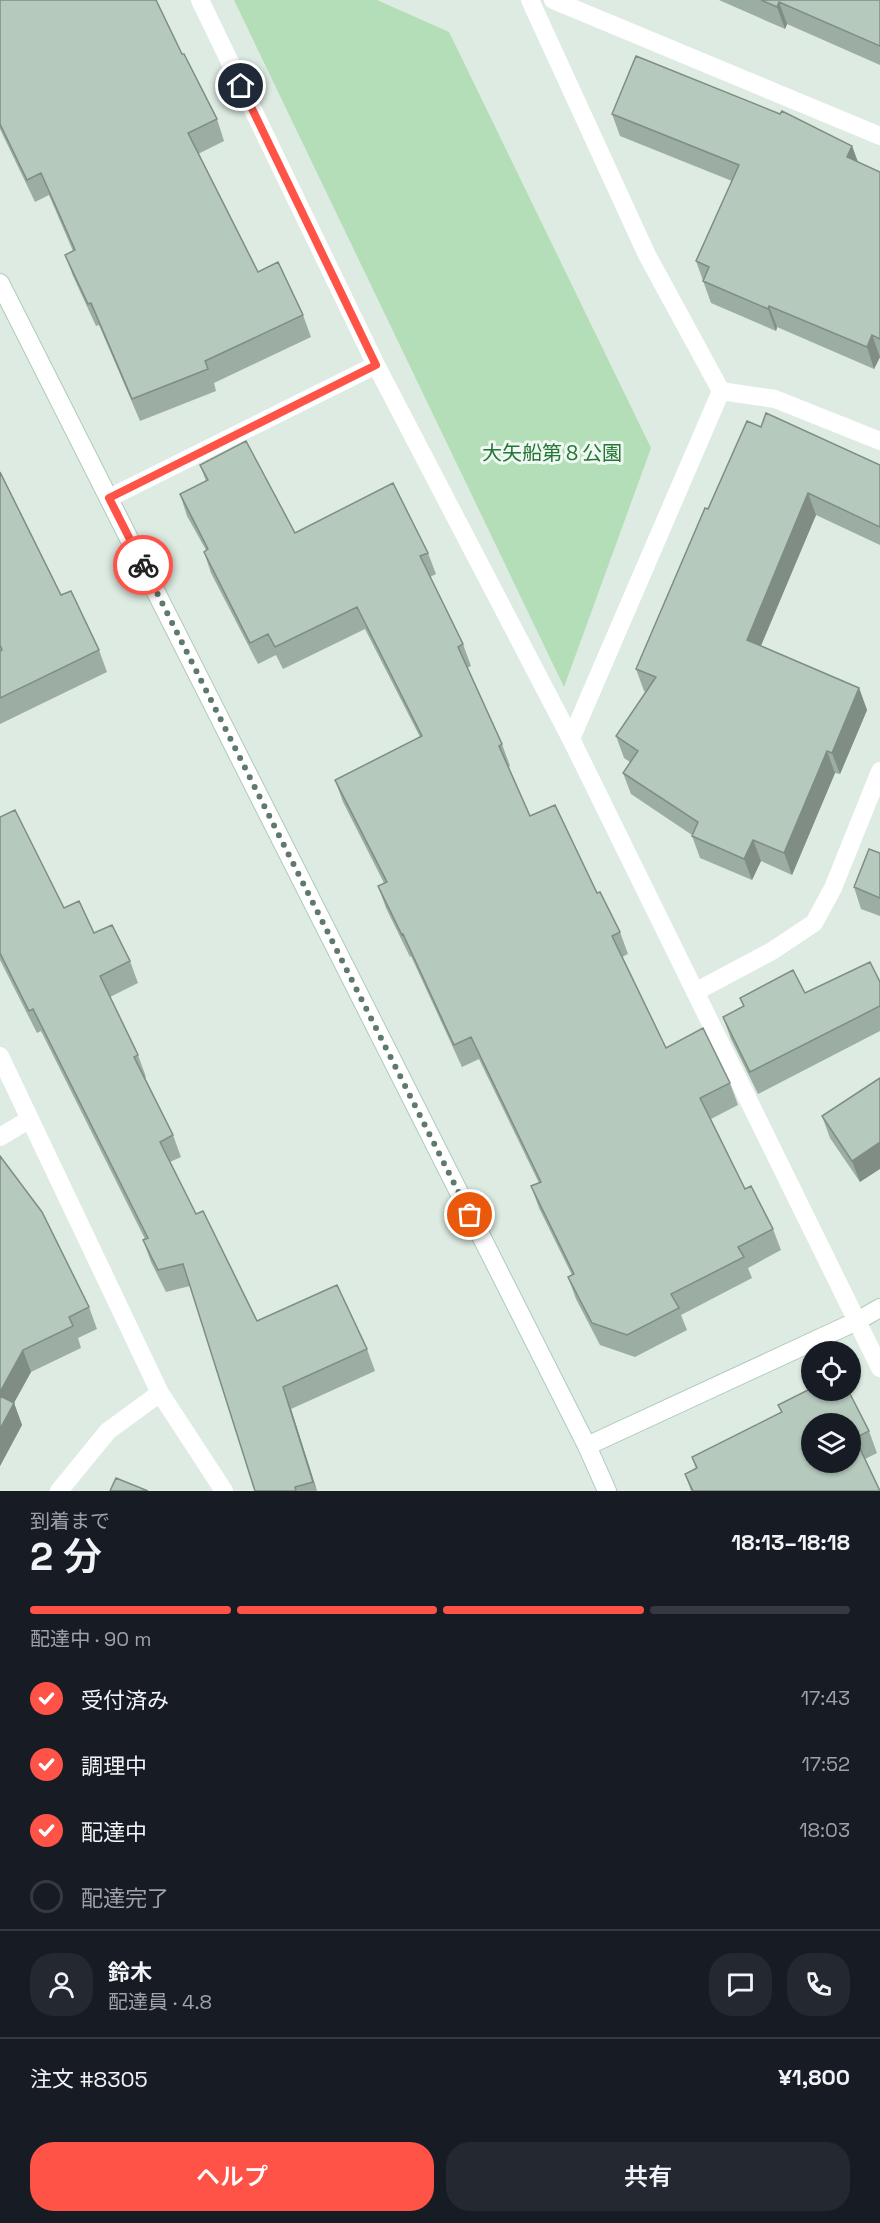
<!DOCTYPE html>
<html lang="ja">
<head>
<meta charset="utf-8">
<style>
  :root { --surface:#171b24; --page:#242831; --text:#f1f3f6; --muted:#9ea1a6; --line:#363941; --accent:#ff5347 }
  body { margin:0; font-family:"Space Grotesk","Noto Sans JP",sans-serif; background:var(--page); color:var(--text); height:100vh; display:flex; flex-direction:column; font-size:22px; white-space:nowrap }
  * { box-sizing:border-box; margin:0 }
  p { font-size:20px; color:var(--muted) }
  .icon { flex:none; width:33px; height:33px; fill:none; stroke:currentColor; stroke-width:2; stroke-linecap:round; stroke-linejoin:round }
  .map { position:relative; height:1491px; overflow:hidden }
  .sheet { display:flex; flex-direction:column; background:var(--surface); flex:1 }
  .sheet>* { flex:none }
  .fabs { position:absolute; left:801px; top:1341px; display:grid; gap:12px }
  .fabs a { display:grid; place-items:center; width:60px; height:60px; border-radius:50%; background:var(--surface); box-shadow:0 2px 4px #0004; font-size:30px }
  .pin { position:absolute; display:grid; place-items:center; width:51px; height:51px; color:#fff; margin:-26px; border:3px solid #fff; border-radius:50%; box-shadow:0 2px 6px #0007 }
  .courier { position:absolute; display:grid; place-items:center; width:60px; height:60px; margin:-30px; border:4px solid #ff5347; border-radius:50%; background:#fff; color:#222; box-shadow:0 2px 8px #0007 }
  .overview em { font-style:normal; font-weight:600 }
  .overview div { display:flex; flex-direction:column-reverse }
  .overview { display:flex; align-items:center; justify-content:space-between; height:102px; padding:0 30px }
  h1 { font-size:39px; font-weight:600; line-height:45px }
  .bar { display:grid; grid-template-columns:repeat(4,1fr); gap:9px 6px; align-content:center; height:72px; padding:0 30px }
  .bar i { height:8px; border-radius:4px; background:var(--line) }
  .bar .active { background:var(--accent) }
  .bar p { grid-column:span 4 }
  .line { display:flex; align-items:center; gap:15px; padding:0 30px; border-top:2px solid var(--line) }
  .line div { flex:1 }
  .round { display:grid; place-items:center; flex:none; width:63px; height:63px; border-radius:24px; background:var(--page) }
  ol { padding:0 30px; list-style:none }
  li { display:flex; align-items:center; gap:18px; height:66px }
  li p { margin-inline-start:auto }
  li .icon { padding:6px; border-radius:50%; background:var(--accent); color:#fff; stroke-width:4 }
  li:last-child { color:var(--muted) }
  li i { width:33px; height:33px; border:3px solid var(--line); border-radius:50% }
  .action { display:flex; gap:12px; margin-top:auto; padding:12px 30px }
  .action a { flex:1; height:69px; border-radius:24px; background:var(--accent); color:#fff; font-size:24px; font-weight:600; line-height:69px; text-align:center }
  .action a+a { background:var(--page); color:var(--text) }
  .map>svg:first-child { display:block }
  .green { fill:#b3deb7 }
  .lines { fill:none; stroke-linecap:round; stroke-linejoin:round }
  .secondary-casing { stroke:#afcbbc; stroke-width:20 }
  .street { stroke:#fff; stroke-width:18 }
  .secondary { stroke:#fff; stroke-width:18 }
  .wall { fill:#9cada3 }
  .shaded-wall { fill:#7f8d84 }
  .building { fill:#b5c9bd; stroke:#7f8d84; stroke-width:1.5; fill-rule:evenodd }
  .done { stroke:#60796d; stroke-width:6; stroke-dasharray:0 10.8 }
  .route { stroke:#ff5347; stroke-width:8 }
  .labels { text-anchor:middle; stroke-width:6; stroke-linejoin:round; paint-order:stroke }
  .park-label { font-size:20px; fill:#247635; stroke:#eef7f1 }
</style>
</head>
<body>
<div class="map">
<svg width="880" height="1491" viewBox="0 0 880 1491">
  <rect width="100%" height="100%" fill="#ddebe2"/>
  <!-- green -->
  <path class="green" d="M 234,0 L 377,0 L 449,32 L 651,448 L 564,687 Z"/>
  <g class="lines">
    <defs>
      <path id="secondary" d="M 0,283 L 587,1446 L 607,1491
        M 587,1446 L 857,1321 L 880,1308"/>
    </defs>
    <!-- secondary casing -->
    <use href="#secondary" class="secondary-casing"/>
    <!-- street -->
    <path class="street" d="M 200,0 L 376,365 L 571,739 L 880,1368
      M 530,0 L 647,255 L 721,391
      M 553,0 L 880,136
      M 721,391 L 775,399 L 880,441
      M 109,498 L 376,365
      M 571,739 L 721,391
      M 695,992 L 772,951 L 814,923 L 833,888 L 880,771
      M 0,1056 L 160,1393 L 224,1491
      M 0,1137 L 30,1119
      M 59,1491 L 108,1431 L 160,1393"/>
    <!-- secondary -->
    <use href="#secondary" class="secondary"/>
  </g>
  <!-- wall -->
  <path class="wall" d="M 0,0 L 182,54 L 217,119 L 224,141 L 198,154 L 258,272 L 303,315 L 311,337 L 214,383 L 216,391 L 140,421 L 99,325 L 96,326 L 73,276 L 65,255 L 73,251 L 49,195 L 35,202 L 0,129 Z
    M 719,0 L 880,0 L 880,65 L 787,24 L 785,29 Z
    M 612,114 L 852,146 L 858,162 L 880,172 L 880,357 L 874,369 L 777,327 L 776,331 L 711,303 L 696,261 L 732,181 L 620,136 Z
    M 761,427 L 880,465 L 880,545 L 816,515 L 761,646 L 859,688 L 867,710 L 840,774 L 835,773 L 792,875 L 761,861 L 752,880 L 700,858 L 692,836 L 692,835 L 631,794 L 623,773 L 630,762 L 624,758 L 616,736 L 646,692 L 644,691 L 636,669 L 708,509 Z
    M 200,465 L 295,533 L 428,553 L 436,574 L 430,577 L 463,644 L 471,666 L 467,668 L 502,744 L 510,766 L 508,767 L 530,816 L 597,893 L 620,932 L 628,954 L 622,957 L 666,1048 L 730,1083 L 738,1105 L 711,1119 L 745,1189 L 773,1229 L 781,1250 L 748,1268 L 752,1278 L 681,1315 L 687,1330 L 635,1357 L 600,1345 L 576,1299 L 568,1277 L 572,1275 L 539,1208 L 531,1186 L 539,1183 L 479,1059 L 462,1067 L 411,956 L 410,957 L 386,908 L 378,886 L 384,883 L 343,802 L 335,780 L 420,737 L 365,629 L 283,669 L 276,655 L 258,664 L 211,573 L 204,552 L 206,550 L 187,516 L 180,494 L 206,481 Z
    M 0,472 L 61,595 L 99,650 L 107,672 L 0,724 Z
    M 0,817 L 64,908 L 130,961 L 138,983 L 110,997 L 138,1055 L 146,1077 L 145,1078 L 173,1135 L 181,1157 L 170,1162 L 196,1214 L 257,1321 L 367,1349 L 375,1371 L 291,1409 L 317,1491 L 255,1491 L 190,1286 L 166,1292 L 151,1262 L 143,1240 L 145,1239 L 41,1031 L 37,1033 L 0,960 Z
    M 880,853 L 880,916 L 861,909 L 854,887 Z
    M 880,982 L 880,1031 L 758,1094 L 731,1039 L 723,1017 L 743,1006 L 740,998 L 805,993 Z
    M 880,1078 L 860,1182 L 830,1138 L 822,1116 Z
    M 0,1156 L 89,1307 L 97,1329 L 78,1338 L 81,1348 L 31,1372 L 14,1403 L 22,1425 L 0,1466 Z
    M 778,1405 L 869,1431 L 877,1453 L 865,1459 L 880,1491 L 691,1491 L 685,1474 L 696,1469 L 692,1457 L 781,1412 Z"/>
  <!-- shaded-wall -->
  <path class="shaded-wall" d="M 779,2 L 787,24 L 785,29 L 777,7 Z
    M 852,146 L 860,168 L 847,157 Z
    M 769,306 L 777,327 L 776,331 L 768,309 Z
    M 872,335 L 880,357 L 874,369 L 867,347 Z
    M 808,493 L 816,515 L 754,662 L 747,640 Z
    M 859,688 L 867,710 L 840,774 L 832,753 Z
    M 827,751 L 835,773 L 792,875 L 784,853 Z
    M 753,840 L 761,861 L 752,880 L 744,859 Z
    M 880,1142 L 880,1169 L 860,1182 L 852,1161 Z
    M 23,1350 L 31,1372 L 6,1417 L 0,1399 L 0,1392 Z
    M 283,1387 L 291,1409 L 317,1491 L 313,1482 Z
    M 14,1403 L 22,1425 L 0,1466 L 0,1429 Z"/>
  <!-- building -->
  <path class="building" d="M 0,0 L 156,0 L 182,54 L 184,54 L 217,119 L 188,133 L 258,272 L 278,262 L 303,315 L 205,361 L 208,369 L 132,399 L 91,303 L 88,304 L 65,255 L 75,250 L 41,173 L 27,180 L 0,124 Z
    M 761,0 L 880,0 L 880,46 L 779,2 L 777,7 Z
    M 636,56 L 780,114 L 782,111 L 852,146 L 847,157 L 880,172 L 880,339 L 872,335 L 867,347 L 769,306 L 768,309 L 703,281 L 709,267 L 696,261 L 739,165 L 612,114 Z
    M 766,413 L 880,465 L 880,527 L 808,493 L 747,640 L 859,688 L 832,753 L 827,751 L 784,853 L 753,840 L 744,859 L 692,836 L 698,822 L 623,773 L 638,751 L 616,736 L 656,677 L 636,669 L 705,508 L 708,509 L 747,421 L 761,427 Z
    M 246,441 L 295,533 L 393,483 L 428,553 L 420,556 L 463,644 L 458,647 L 502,744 L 499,746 L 530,816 L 555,805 L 597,893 L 600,892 L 620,932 L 612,936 L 666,1048 L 703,1028 L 730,1083 L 700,1098 L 745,1189 L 751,1186 L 773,1229 L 738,1247 L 744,1257 L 671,1294 L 679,1308 L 627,1335 L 592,1323 L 568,1277 L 574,1274 L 531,1186 L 541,1182 L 471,1037 L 454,1045 L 403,934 L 402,935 L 378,886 L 387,882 L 335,780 L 422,736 L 357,607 L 275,647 L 268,634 L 250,643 L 204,552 L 208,549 L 180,494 L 208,480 L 200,465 Z
    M 0,472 L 61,595 L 71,591 L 99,650 L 0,698 L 0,651 L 2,650 L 0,645 Z
    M 15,810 L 64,908 L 79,901 L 94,933 L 112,925 L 130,961 L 100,976 L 138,1055 L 134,1057 L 173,1135 L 160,1142 L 196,1214 L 203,1211 L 257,1321 L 337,1285 L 367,1349 L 283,1387 L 313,1482 L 295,1487 L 296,1491 L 255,1491 L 183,1264 L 158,1270 L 143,1240 L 148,1238 L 33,1009 L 29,1011 L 0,953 L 0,817 Z
    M 869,849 L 880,853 L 880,898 L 854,887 Z
    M 870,962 L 880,982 L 880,1006 L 750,1072 L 723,1017 L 744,1006 L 740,998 L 793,970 L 805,993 Z
    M 880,1078 L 880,1142 L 852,1161 L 822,1116 Z
    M 0,1156 L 42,1212 L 89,1307 L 69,1317 L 73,1326 L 23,1350 L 0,1392 Z
    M 812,1388 L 812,1390 L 848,1390 L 869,1431 L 855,1438 L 880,1491 L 693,1491 L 685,1474 L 697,1468 L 692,1457 L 782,1412 L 778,1405 ZM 812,1424 L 850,1424 L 850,1462 L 812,1462 Z
    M 0,1396 L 14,1403 L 0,1429 Z
    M 116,1478 L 148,1491 L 110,1491 Z"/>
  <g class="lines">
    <!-- done -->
    <path class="done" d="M 143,565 L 470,1215"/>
    <!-- route -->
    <path class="route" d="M 143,565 L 109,498 L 376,365 L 241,86"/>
  </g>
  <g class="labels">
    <!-- park labels -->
    <g class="park-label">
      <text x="552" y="460">大矢船第８公園</text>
    </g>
  </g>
</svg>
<div class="fabs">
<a><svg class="icon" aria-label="locate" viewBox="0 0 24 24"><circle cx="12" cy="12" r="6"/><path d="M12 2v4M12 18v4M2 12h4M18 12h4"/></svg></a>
<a><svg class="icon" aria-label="layers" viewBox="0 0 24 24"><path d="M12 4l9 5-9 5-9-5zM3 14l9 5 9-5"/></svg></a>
</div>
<div class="pin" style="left:470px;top:1215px;background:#ea580c"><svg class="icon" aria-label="bag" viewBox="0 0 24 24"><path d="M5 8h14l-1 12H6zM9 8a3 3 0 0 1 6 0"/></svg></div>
<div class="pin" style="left:241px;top:86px;background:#1f2937"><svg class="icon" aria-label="home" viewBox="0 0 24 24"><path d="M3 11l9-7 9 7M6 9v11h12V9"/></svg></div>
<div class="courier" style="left:143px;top:565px"><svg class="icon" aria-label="bike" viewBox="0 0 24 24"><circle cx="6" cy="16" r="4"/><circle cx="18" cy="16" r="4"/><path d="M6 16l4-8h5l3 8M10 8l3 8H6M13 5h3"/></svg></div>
</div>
<section class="sheet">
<div class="overview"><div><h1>2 分</h1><p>到着まで</p></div><em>18:13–18:18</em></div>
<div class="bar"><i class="active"></i><i class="active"></i><i class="active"></i><i></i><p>配達中 · 90 m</p></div>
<ol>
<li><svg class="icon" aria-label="check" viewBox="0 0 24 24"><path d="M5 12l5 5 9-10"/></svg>受付済み<p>17:43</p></li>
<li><svg class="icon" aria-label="check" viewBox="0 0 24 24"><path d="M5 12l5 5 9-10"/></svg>調理中<p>17:52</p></li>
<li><svg class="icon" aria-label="check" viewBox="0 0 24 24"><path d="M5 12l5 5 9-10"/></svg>配達中<p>18:03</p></li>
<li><i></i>配達完了</li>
</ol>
<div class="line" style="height:108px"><a class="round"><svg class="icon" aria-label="person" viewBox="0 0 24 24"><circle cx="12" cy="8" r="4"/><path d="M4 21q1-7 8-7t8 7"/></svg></a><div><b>鈴木</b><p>配達員 · 4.8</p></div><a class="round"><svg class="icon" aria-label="chat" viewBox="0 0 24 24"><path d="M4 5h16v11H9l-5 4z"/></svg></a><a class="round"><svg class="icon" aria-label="phone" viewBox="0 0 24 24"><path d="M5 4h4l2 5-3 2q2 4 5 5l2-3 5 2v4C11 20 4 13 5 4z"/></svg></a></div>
<div class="line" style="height:78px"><div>注文 #8305</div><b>¥1,800</b></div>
<div class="action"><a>ヘルプ</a><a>共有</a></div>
</section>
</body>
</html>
